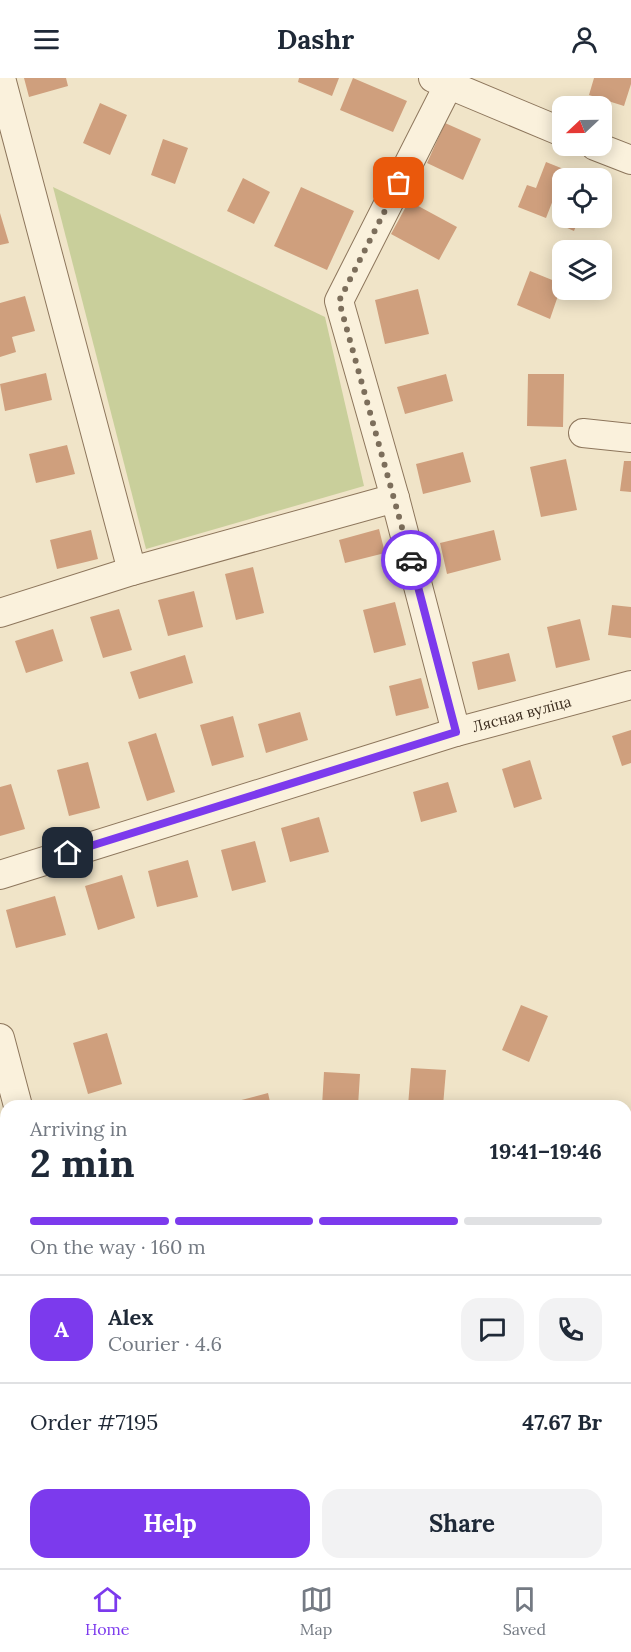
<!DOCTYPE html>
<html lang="en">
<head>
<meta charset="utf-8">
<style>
  :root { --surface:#fff; --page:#f2f2f3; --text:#1f2937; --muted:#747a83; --line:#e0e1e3; --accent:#7c3aed }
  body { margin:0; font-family:Lora,serif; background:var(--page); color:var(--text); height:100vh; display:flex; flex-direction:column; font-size:22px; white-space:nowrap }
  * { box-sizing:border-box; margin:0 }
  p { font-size:20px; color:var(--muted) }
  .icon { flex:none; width:33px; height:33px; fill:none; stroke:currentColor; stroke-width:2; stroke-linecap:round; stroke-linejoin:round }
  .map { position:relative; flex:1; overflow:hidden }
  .panel { position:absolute; left:0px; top:1022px; width:632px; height:470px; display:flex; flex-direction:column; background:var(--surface); border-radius:18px 18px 0 0; box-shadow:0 3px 15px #0003 }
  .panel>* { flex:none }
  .needle { width:39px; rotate:248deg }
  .fabs { position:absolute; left:552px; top:18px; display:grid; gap:12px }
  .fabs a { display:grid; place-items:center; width:60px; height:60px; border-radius:12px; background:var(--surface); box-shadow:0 3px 15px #0003; font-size:30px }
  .pin { position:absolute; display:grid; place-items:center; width:51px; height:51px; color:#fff; margin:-26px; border-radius:12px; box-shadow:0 3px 9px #0006 }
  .courier { position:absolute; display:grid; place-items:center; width:60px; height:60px; margin:-30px; border:4px solid #7c3aed; border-radius:50%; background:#fff; color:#222; box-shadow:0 2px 8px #0007 }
  .summary em { font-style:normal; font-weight:700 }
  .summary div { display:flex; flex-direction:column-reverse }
  .summary { display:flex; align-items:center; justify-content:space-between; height:102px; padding:0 30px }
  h1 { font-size:39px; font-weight:700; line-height:45px }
  .bar { display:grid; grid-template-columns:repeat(4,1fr); gap:9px 6px; align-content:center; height:72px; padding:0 30px }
  .bar i { height:8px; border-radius:4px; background:var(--line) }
  .bar .on { background:var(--accent) }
  .bar p { grid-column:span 4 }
  .line { display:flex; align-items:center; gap:15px; padding:0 30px; border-top:2px solid var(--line) }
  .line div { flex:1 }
  .round { display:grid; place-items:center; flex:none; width:63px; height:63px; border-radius:18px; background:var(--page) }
  .button { display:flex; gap:12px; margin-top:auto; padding:12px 30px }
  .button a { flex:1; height:69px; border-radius:18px; background:var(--accent); color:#fff; font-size:24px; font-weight:700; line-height:69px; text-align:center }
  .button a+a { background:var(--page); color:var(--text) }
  header { display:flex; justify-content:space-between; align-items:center; height:78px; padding:0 30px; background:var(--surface); font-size:27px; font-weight:700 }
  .tab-bar { display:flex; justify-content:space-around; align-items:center; height:84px; border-top:2px solid var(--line); background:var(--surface); font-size:16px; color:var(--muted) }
  .tab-bar a { display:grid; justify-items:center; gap:3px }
  .tab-bar .on { color:var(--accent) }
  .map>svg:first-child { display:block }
  .green { fill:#c9cf9b }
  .building { fill:#cf9f7d }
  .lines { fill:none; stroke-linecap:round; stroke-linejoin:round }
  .minor-casing { stroke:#8d765c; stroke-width:30 }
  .minor { stroke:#faf1dc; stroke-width:28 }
  .done { stroke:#7c6e5b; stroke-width:6; stroke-dasharray:0 10.8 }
  .route { stroke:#7c3aed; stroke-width:8 }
  .labels { text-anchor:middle; stroke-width:4.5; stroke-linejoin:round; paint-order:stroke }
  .street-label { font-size:15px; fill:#3d2e20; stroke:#f7eed8 }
</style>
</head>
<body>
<header><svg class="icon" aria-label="menu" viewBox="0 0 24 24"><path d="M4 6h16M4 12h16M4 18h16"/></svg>Dashr<svg class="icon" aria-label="person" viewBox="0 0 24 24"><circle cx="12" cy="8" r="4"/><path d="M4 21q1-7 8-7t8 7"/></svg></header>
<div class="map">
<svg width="631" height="1490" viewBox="0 0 631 1490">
  <rect width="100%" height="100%" fill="#f0e4c8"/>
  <!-- green -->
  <path class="green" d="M 53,109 L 325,239 L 364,408 L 146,471 Z"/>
  <!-- building -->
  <path class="building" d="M 24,0 L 66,0 L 68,8 L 29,19 Z
    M 299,0 L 339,0 L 332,18 L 298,4 Z
    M 353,0 L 407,23 L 393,54 L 340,32 Z
    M 594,0 L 631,0 L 631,6 L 624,28 L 589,17 Z
    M 100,25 L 127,37 L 110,77 L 83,65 Z
    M 445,45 L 481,61 L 463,102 L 427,85 Z
    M 163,61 L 188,70 L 175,106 L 151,97 Z
    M 546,84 L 586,100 L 562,100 L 562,126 L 553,122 L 546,140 L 518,129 L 527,107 L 536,110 Z
    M 243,100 L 270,114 L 254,146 L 227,133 Z
    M 301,109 L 354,133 L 327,192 L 274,168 Z
    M 409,123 L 457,149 L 439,182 L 391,156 Z
    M 562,130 L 562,140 L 579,140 L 574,153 L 556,145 Z
    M 0,135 L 9,165 L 0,167 Z
    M 530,193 L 562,206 L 550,241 L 517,227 Z
    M 418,211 L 429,256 L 385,266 L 375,222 Z
    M 25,218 L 35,253 L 12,259 L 16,274 L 0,279 L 0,225 Z
    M 46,295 L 52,322 L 5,333 L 0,306 Z
    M 446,296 L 453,323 L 405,336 L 397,309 Z
    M 528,296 L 564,296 L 563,349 L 527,348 Z
    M 67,367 L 75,396 L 36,405 L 29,376 Z
    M 463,374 L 471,404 L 423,416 L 416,386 Z
    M 566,381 L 577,432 L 541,439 L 530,389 Z
    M 624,383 L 631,383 L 631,414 L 620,413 Z
    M 379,451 L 385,475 L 345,485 L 339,462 Z
    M 91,452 L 98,481 L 57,491 L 50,462 Z
    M 494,452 L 501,482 L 447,496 L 440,465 Z
    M 253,489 L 264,535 L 236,542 L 225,496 Z
    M 194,513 L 203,549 L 168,558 L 158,522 Z
    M 395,524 L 406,567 L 374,575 L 363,532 Z
    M 612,527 L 631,529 L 631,560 L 608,557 Z
    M 119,531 L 132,572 L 103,580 L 90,539 Z
    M 580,541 L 590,582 L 556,590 L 547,549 Z
    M 53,551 L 63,583 L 26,595 L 15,563 Z
    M 509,575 L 516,603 L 478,612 L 472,584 Z
    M 185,577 L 193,605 L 139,621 L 130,594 Z
    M 421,600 L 429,630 L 396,638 L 389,608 Z
    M 300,634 L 308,662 L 266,675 L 258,646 Z
    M 233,638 L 244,679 L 212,688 L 200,647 Z
    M 631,652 L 631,685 L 622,688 L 612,658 Z
    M 156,655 L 175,714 L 147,723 L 128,664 Z
    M 530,682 L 542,721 L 514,730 L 502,691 Z
    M 88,684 L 100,730 L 69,738 L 57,692 Z
    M 448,704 L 457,734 L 421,744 L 413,714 Z
    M 11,706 L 25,751 L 0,758 L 0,709 Z
    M 319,739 L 329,774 L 290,784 L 281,750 Z
    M 255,763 L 266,804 L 232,813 L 221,772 Z
    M 188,782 L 198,819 L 157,829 L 148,793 Z
    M 122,797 L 135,840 L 98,852 L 85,808 Z
    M 55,818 L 66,857 L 16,870 L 6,832 Z
    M 521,927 L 548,938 L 529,984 L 502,972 Z
    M 107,955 L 122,1006 L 88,1016 L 73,965 Z
    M 411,990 L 446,992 L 443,1028 L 408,1028 Z
    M 324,994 L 360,996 L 358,1028 L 322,1028 Z
    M 268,1015 L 271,1028 L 222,1028 L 222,1027 Z
    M 3,1092 L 6,1100 L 6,1133 L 0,1136 L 0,1094 Z
    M 631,1207 L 631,1234 L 628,1235 L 626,1229 L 626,1209 Z
    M 6,1239 L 6,1283 L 0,1285 L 0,1242 Z
    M 79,1485 L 125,1485 L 127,1490 L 81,1490 Z
    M 270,1485 L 304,1485 L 292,1490 L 272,1490 Z
    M 558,1485 L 600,1485 L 602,1490 L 547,1490 Z"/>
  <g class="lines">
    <defs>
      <g id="minor">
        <path d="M 1,0 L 132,493"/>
        <path d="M 433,0 L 562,54"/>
        <path d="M 452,0 L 339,223 L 395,420 L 456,654"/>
        <path d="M 595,68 L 631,82"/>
        <path d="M 583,355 L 631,360"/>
        <path d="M 0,535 L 132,493 L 395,420"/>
        <path id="s1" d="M 0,797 L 456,654 L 631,607"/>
        <path d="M 0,960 L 18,1028"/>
        <path d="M 0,1179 L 6,1177"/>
        <path d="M 626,1305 L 631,1314"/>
        <path d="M 188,1485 L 191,1490"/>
      </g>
    </defs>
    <!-- minor casing -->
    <use href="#minor" class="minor-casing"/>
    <!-- minor -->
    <use href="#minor" class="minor"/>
  </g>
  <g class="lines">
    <!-- done -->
    <path class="done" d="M 399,105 L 339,223 L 411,482"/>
    <!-- route -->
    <path class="route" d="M 68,775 L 456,654 L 411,482"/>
  </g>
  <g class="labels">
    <!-- street labels -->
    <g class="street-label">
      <text dy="5" stroke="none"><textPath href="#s1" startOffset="546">Лясная вуліца</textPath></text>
    </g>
  </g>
</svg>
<div class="fabs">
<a><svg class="needle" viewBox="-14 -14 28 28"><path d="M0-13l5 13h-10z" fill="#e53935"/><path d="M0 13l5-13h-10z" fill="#747a83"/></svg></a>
<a><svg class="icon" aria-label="locate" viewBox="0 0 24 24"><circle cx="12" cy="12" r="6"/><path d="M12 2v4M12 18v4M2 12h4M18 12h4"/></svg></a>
<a><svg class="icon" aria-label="layers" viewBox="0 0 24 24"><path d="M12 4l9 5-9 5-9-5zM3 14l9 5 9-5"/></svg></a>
</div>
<div class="pin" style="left:399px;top:105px;background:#ea580c"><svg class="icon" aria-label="bag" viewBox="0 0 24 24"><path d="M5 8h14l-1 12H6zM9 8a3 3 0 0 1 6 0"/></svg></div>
<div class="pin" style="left:68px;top:775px;background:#1f2937"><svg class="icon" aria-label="home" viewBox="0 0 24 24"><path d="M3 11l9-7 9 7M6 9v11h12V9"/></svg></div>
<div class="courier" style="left:411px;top:482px"><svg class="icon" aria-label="car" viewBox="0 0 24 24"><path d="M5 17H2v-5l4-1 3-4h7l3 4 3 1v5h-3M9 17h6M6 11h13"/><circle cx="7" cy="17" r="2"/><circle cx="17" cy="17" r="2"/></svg></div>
<section class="panel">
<div class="summary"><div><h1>2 min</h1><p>Arriving in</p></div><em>19:41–19:46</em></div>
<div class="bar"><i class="on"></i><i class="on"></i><i class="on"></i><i></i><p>On the way · 160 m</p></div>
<div class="line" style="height:108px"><b class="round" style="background:var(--accent);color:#fff">A</b><div><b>Alex</b><p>Courier · 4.6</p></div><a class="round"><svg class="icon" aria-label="chat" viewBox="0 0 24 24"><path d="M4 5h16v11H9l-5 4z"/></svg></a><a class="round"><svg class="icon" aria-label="phone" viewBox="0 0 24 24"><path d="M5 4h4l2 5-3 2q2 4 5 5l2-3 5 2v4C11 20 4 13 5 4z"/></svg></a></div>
<div class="line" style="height:78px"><div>Order #7195</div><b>47.67 Br</b></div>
<div class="button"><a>Help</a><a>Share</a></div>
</section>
</div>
<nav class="tab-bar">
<a class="on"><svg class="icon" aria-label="home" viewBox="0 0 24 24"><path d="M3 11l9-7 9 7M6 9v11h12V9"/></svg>Home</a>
<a><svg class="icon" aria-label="map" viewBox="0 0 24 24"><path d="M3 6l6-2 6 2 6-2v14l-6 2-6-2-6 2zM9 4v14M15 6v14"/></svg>Map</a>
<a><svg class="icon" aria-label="saved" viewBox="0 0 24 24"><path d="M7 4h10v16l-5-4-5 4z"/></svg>Saved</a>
</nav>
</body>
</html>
